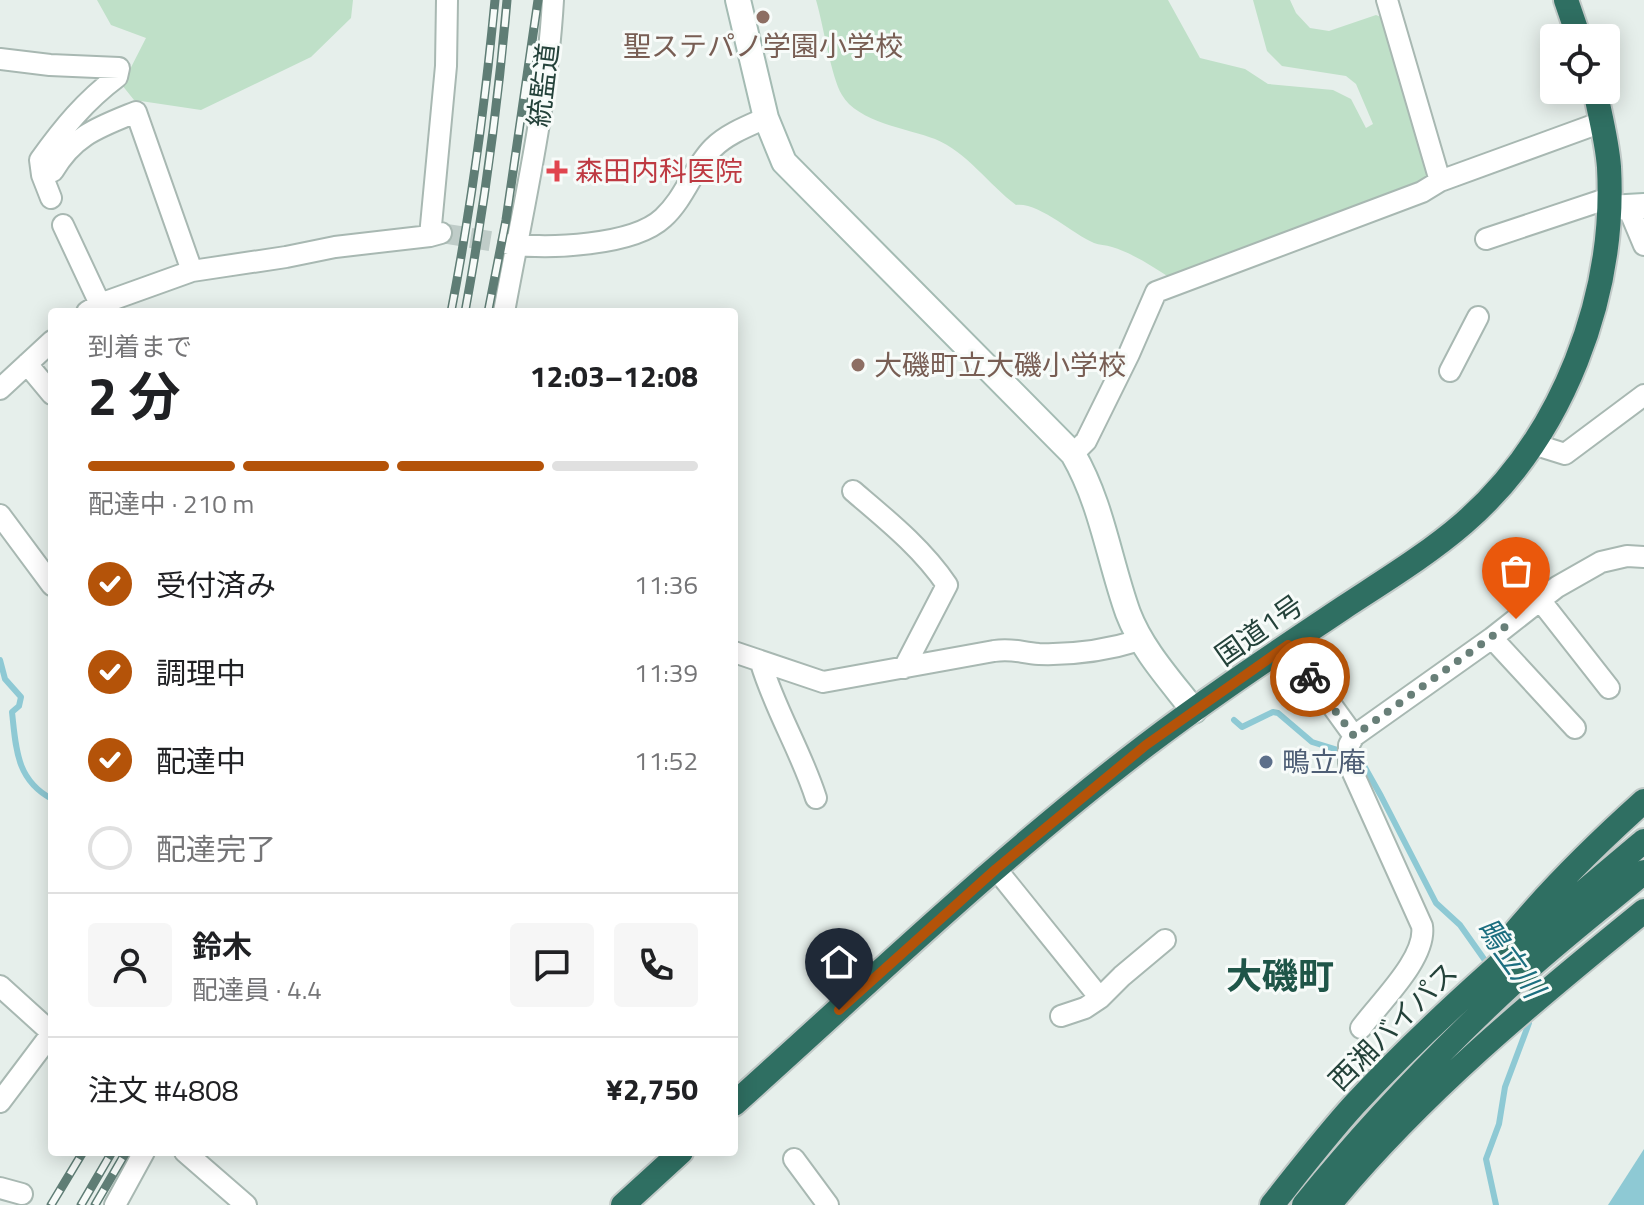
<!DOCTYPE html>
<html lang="ja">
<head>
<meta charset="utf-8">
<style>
  :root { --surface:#fff; --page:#f6f6f6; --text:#202124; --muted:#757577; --line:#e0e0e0; --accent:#b45309 }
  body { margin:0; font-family:"Titillium Web","Noto Sans JP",sans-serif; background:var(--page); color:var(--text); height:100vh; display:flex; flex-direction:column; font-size:30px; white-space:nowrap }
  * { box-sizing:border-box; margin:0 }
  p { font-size:26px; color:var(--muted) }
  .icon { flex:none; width:44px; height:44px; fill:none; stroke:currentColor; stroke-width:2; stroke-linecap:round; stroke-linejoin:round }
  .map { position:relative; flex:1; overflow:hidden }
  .side { position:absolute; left:48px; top:308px; width:690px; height:848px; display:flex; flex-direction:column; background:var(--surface); border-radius:8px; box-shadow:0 4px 20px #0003 }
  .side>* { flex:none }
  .fabs { position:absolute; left:1540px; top:24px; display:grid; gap:16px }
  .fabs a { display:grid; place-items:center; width:80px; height:80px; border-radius:8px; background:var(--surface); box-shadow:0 4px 20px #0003; font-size:40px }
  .pin { position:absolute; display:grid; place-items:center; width:68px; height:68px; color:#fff; margin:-82px -34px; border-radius:50% 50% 50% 0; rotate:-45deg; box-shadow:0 0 8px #0007 }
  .pin .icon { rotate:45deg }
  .courier { position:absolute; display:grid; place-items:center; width:80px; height:80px; margin:-40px; border:6px solid #b45309; border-radius:50%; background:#fff; color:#222; box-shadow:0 2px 10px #0007 }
  .head em { font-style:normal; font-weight:700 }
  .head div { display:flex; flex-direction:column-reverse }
  .head { display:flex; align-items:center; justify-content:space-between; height:136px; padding:0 40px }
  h1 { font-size:52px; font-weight:700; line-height:60px }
  .bar { display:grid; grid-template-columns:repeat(4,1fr); gap:12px 8px; align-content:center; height:96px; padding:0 40px }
  .bar i { height:10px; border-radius:6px; background:var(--line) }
  .bar .current { background:var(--accent) }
  .bar p { grid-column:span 4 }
  .line { display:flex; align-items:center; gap:20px; padding:0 40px; border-top:2px solid var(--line) }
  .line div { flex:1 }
  .round { display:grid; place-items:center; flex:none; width:84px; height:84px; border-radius:8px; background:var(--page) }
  ol { padding:0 40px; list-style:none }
  li { display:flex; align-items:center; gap:24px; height:88px }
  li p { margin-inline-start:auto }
  li .icon { padding:8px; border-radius:50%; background:var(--accent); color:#fff; stroke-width:4 }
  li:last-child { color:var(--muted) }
  li i { width:44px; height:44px; border:4px solid var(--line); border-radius:50% }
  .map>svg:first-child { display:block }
  .green { fill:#bfe0c8 }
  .water { fill:#8ec9d4 }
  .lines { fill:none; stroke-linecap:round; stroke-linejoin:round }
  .stream { stroke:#8ec9d4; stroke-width:6 }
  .street-tunnel { stroke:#bfccc8; stroke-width:20; stroke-dasharray:20 10; stroke-linecap:butt }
  .street-casing { stroke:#a8b8b2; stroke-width:24 }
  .secondary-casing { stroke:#a4bbb3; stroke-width:28 }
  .highway-casing { stroke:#c2cac8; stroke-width:28 }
  .street { stroke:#fff; stroke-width:20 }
  .secondary { stroke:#fff; stroke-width:24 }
  .highway { stroke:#2f6f62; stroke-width:24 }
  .rail-casing { stroke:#5f7d75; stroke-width:9 }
  .rail { stroke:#f7fbf9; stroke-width:6; stroke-dasharray:18; stroke-linecap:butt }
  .done { stroke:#687f78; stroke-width:8; stroke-dasharray:0 14.4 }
  .route { stroke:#b45309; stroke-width:10 }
  .education-dot { fill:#8d6e63; stroke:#f7fbf9; stroke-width:3 }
  .health-dot { fill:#e0444e; stroke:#f7fbf9; stroke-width:3 }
  .service-dot { fill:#5c6f8a; stroke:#f7fbf9; stroke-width:3 }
  .labels { text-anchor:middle; stroke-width:6; stroke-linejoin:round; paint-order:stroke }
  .education-label { font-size:28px; fill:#785e54; stroke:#f7fbf9 }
  .street-label { font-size:28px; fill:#24423a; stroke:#f7fbf9 }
  .health-label { font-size:28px; fill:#be3a42; stroke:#f7fbf9; text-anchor:start }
  .service-label { font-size:28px; fill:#4e5e75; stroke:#f7fbf9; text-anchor:start }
  .water-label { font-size:30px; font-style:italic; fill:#1c6f80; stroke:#f7fbf9 }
  .district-label { font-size:36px; font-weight:bold; fill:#1f5548; stroke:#f7fbf9 }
</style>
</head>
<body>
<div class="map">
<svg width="1644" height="1205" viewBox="0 0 1644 1205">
  <rect width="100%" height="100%" fill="#e6efeb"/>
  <!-- green -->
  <path class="green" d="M 97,0 L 353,0 L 351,18 L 311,57 L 201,110 L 134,100 L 122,85 L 146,38 L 111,25 Z
    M 816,0 L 1168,0 L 1200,58 L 1245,69 L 1268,84 L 1333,90 L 1351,99 L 1366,128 L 1373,124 L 1356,84 L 1346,76 L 1282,66 L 1267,51 L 1253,0 L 1290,0 L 1296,13 L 1310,28 L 1329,31 L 1376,15 L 1394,22 L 1440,181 L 1178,283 C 1158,270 1135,254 1112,247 C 1106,245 1099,245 1094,243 C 1072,234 1039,202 1016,205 C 989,185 967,152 935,139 C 909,129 857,122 842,95 C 831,77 823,23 816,0 Z"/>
  <!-- water -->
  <path class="water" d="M 1644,1149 L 1644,1205 L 1608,1205 Z"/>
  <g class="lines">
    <!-- stream -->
    <path class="stream" d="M 0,660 L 5,679 L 21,697 L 19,706 L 12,712 C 16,748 16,780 52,799
      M 1234,720 L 1242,727 L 1273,712 L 1278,713 L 1312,742 L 1338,750
      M 1357,758 L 1363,764 L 1381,796 L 1436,903 L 1460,925 L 1489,966
      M 1496,1205 L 1486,1159 L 1499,1124 L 1505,1087 L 1529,1023 L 1526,1018"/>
    <!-- street-tunnel -->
    <path class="street-tunnel" d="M 441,233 L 508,244"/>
    <defs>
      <path id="street" d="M 1387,0 L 1440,181
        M 0,59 L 50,65 L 119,68 L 117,77 C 85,101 63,128 40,160 L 42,175 L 53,171 C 74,135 99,127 136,112 L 192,271
        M 42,175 L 51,198
        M 1628,207 L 1644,245
        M 63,225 L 100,304
        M 430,236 L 446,66 L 447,0
        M 1486,239 L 1609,198
        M 509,244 C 548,249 633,246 663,218 C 685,198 693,168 713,148 C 727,134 748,126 766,118
        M 87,312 L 100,304 L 192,271 L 286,257 L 335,247 L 430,236 L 441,233
        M 504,312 C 523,208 547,106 553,0
        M 27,364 L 52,394
        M 1450,371 L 1478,317
        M 0,389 L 52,341
        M 1533,444 L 1565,454 L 1644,395
        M 1073,454 L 1086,441 L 1129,354 L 1156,292 L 1422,192 L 1440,181 L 1602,122
        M 853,491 C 887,520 922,548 947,585 L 904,668
        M 0,515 L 52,585
        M 1540,600 L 1609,688
        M 1492,638 L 1575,728
        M 1288,645 L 1354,736 L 1492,638 L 1557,587 L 1601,562 L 1627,556 L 1644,557
        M 734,652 L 823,682 L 994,651 C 1014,648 1021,653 1039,654 C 1073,655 1108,650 1140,640
        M 761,663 C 775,710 801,751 816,798
        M 1354,736 L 1349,745 L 1349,764 L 1422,926 C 1427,958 1380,1002 1361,1028
        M 996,869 L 1100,998
        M 0,986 L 52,1033 L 0,1102
        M 1061,1016 L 1085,1008 L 1100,998 L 1122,976 L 1165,940
        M 185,1152 L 246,1205
        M 794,1159 L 828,1205
        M 0,1188 L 22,1194
        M 115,1205 L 144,1152"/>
      <path id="secondary" d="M 738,0 L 766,118 L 784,162 L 1073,454 C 1102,504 1109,560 1128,613 C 1142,650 1171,681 1194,711
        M 1609,208 L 1644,206"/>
      <path id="highway" d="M 1566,0 L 1579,38
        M 1505,944 C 1547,892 1595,845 1644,801
        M 734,1104 C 869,983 1001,856 1145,746 C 1209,697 1276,653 1343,608 C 1384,581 1427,555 1464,523 C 1563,437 1616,296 1609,167 C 1607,141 1600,115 1595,90
        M 623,1205 L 681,1152
        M 1272,1205 C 1299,1171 1325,1137 1354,1105 C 1443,1009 1544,925 1644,841
        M 1304,1205 C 1372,1121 1447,1043 1527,970 C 1565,936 1605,905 1644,872
        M 1329,1205 C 1420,1094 1533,1001 1644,911"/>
    </defs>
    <!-- street casing -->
    <use href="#street" class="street-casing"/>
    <!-- secondary casing -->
    <use href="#secondary" class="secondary-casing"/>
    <!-- highway casing -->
    <use href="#highway" class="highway-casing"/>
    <!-- street -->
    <use href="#street" class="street"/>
    <!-- secondary -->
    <use href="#secondary" class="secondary"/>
    <!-- highway -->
    <use href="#highway" class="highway"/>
    <defs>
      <path id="rail" d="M 451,312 C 471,208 485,105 495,0
        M 465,312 C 484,208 498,105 507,0
        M 488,312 L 506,220 L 538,0
        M 51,1205 L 83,1152
        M 81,1205 L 112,1152
        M 95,1205 L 126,1152"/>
    </defs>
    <!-- rail casing -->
    <use href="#rail" class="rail-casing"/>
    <!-- rail -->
    <use href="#rail" class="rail"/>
  </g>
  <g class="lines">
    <!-- done -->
    <path class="done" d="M 1310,677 L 1354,736 L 1516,619"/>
    <!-- route -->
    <path class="route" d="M 839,1010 L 996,869 L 1146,745 L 1288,645 L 1310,677"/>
  </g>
  <!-- markers -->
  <g class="education-dot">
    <circle cx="763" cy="17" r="8"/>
    <circle cx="858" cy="365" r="8"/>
  </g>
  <path class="health-dot" d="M553 159h8v8h8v8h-8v8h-8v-8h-8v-8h8z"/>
  <circle class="service-dot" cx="1266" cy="762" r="8"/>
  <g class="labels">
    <!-- education labels -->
    <g class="education-label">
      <text x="763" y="56">聖ステパノ学園小学校</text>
      <text x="874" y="375" text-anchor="start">大磯町立大磯小学校</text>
    </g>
    <!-- street labels -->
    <g class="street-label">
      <text transform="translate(543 85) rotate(-83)" y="10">統監道</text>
      <text transform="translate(1259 630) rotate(-35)" y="10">国道1号</text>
      <text transform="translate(1393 1026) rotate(-45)" y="10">西湘バイパス</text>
    </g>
    <!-- health labels -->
    <g class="health-label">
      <text x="575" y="181">森田内科医院</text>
    </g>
    <!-- service labels -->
    <g class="service-label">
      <text x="1282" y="772">鴫立庵</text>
    </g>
    <!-- water labels -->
    <g class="water-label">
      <text transform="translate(1510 958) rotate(54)" y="10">鴫立川</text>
    </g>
    <!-- district labels -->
    <g class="district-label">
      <text x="1280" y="989">大磯町</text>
    </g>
  </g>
</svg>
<div class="fabs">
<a><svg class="icon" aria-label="locate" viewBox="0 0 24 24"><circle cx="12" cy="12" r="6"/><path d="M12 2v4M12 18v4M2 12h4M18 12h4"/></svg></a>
</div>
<div class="pin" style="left:1516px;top:619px;background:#ea580c"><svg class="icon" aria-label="bag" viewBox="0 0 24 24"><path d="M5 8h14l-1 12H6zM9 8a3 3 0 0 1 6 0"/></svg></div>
<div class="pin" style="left:839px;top:1010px;background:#1f2937"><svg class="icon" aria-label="home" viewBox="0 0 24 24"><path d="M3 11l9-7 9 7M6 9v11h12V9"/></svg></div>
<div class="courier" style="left:1310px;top:677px"><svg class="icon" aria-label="bike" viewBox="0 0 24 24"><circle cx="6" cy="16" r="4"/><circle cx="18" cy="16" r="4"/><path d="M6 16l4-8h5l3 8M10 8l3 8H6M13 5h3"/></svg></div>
<section class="side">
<div class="head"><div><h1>2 分</h1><p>到着まで</p></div><em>12:03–12:08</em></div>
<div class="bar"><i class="current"></i><i class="current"></i><i class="current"></i><i></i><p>配達中 · 210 m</p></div>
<ol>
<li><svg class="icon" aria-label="check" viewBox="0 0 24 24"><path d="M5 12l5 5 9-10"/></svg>受付済み<p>11:36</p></li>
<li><svg class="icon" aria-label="check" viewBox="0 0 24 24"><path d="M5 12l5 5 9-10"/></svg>調理中<p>11:39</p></li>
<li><svg class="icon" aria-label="check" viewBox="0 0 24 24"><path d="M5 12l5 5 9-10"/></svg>配達中<p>11:52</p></li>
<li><i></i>配達完了</li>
</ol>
<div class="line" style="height:144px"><a class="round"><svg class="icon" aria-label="person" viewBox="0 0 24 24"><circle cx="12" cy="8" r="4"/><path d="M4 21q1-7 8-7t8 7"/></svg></a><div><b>鈴木</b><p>配達員 · 4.4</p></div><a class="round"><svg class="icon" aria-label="chat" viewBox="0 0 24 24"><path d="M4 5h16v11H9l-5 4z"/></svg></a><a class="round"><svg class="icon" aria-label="phone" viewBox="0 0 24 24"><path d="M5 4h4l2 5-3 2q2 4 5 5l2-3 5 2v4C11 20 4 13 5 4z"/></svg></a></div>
<div class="line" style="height:104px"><div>注文 #4808</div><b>¥2,750</b></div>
</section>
</div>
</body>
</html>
